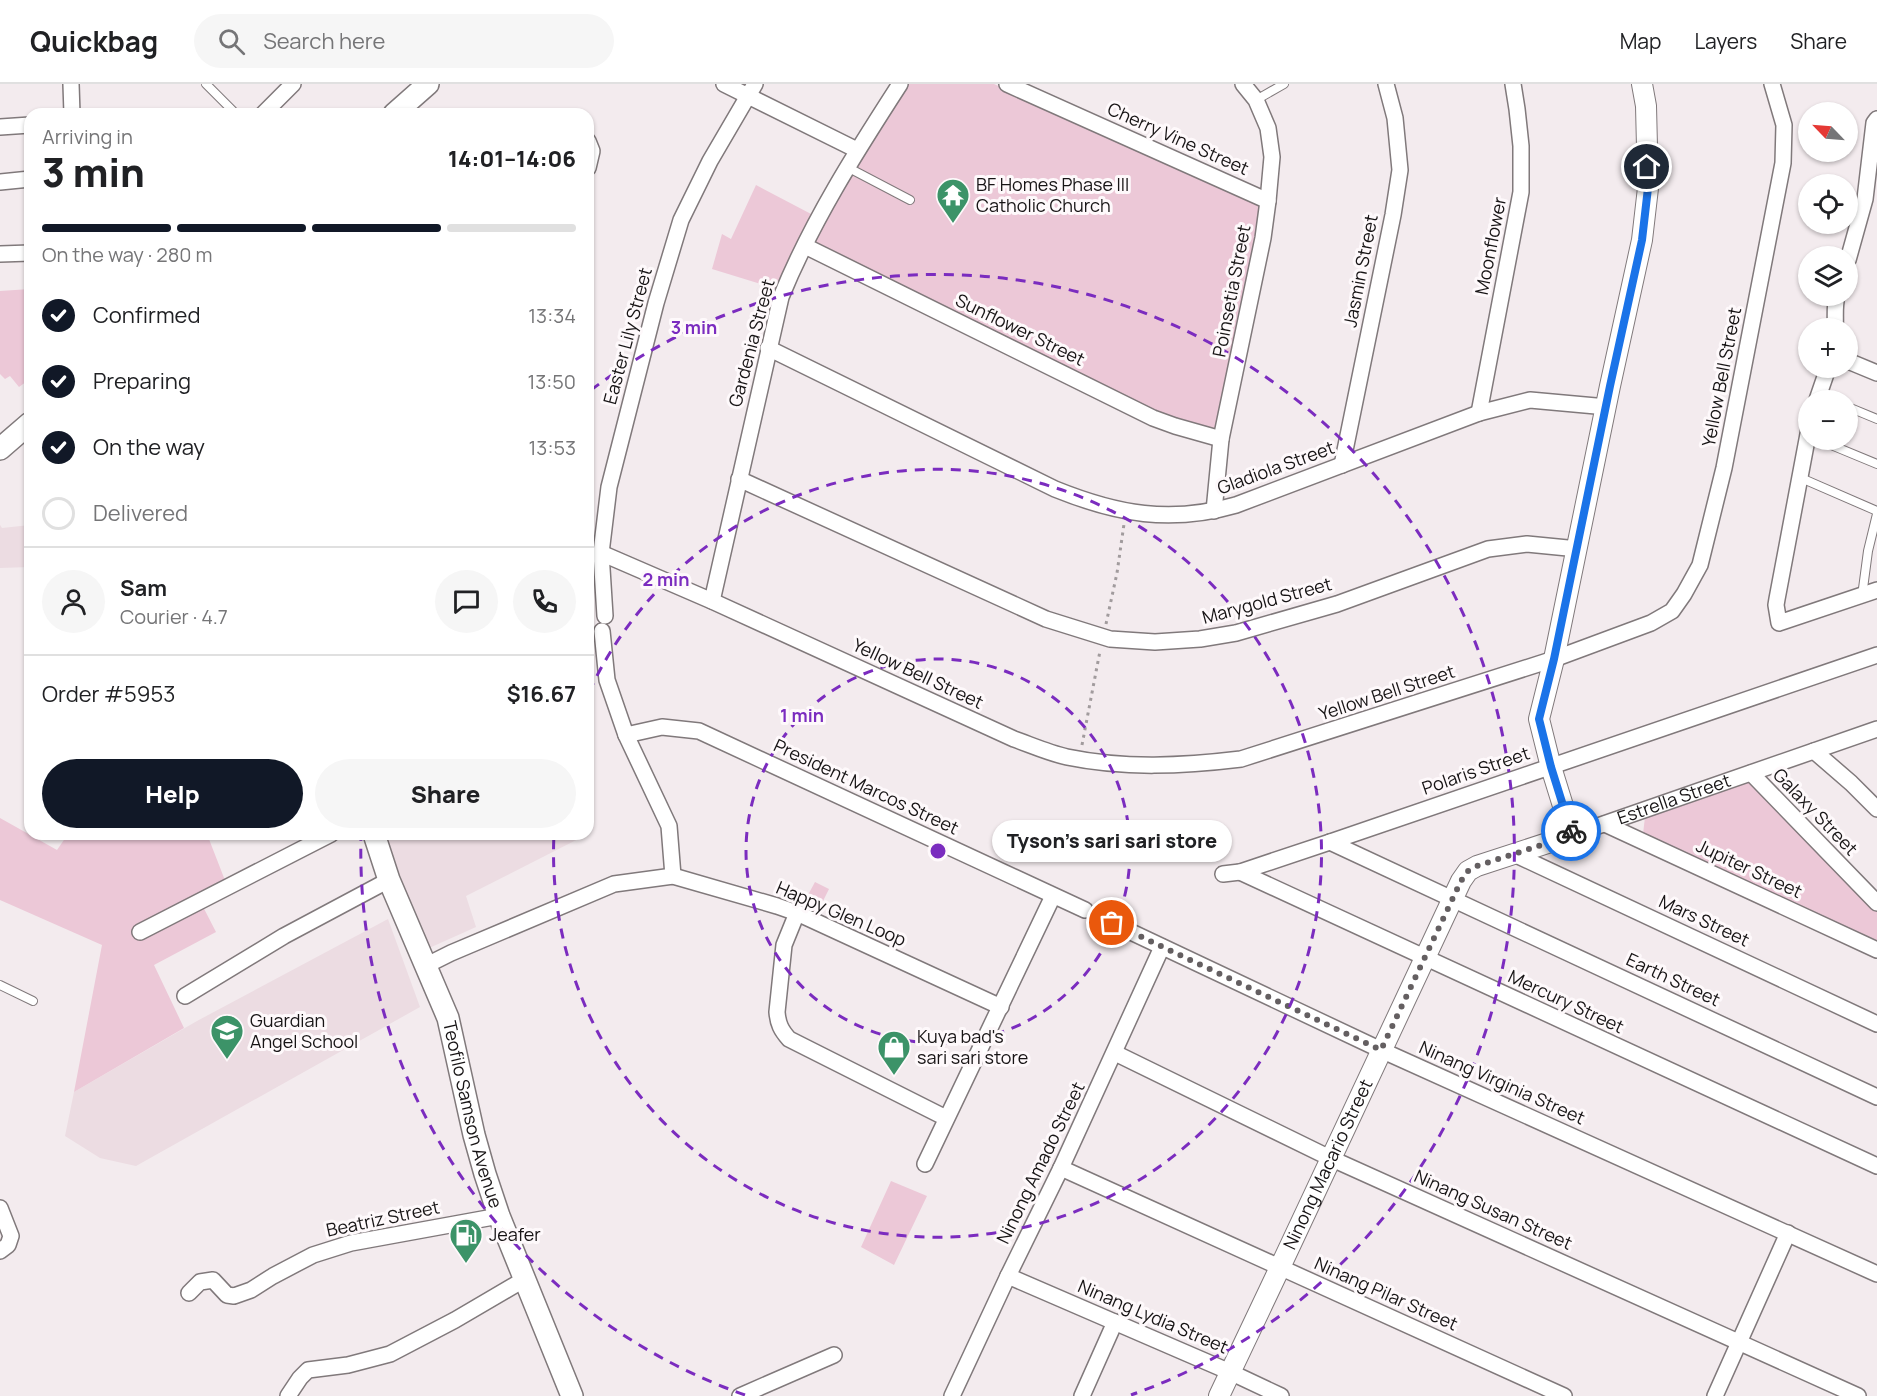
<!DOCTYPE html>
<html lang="en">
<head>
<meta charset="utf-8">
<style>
  :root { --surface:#fff; --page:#f6f6f6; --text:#202124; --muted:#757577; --line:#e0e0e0; --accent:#111827 }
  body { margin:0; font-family:Manrope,sans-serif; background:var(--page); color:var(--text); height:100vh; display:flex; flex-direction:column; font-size:22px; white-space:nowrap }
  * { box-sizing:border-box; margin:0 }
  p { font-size:20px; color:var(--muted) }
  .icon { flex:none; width:33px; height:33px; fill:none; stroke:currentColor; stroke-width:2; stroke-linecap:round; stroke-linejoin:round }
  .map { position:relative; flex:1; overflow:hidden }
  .drawer { position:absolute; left:24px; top:24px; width:570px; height:732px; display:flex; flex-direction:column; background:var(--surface); border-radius:18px; box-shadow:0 2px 4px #0004 }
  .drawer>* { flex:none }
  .needle { width:39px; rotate:295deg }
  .fabs { position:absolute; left:1798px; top:18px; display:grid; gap:12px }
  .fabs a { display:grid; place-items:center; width:60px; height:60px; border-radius:50%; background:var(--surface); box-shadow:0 2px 4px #0004; font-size:30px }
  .pin { position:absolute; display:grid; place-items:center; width:51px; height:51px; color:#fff; margin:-26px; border:3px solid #fff; border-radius:50%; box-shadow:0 2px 6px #0007 }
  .courier { position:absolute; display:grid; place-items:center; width:60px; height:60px; margin:-30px; border:4px solid #1a73e8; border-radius:50%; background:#fff; color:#222; box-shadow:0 2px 8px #0007 }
  .bubble { position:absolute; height:42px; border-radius:21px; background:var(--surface); box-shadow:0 2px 4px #0004; font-size:20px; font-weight:800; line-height:42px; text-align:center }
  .overview em { font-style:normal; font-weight:800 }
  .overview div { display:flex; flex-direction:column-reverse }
  .overview { display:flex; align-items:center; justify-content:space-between; height:102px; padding:0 18px }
  h1 { font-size:39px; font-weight:800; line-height:45px }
  .bar { display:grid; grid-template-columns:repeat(4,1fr); gap:9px 6px; align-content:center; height:72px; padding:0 18px }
  .bar i { height:8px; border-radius:4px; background:var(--line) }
  .bar .on { background:var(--accent) }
  .bar p { grid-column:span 4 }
  .line { display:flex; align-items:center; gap:15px; padding:0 18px; border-top:2px solid var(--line) }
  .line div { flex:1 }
  .round { display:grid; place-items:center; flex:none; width:63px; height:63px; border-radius:32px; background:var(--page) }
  ol { padding:0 18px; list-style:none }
  li { display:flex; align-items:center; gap:18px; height:66px }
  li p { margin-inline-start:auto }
  li .icon { padding:6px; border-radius:50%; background:var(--accent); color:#fff; stroke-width:4 }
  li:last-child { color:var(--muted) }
  li i { width:33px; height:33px; border:3px solid var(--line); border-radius:50% }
  .button { display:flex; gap:12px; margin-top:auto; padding:12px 18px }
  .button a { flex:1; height:69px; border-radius:36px; background:var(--accent); color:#fff; font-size:24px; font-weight:800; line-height:69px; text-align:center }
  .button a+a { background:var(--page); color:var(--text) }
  header { display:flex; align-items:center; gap:36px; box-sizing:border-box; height:84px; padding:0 30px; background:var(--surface); border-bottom:2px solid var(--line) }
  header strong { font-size:28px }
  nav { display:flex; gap:33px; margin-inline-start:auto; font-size:21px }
  .search { width:420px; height:54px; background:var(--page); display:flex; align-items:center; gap:15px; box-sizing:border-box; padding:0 21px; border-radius:33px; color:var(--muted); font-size:22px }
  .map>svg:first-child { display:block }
  .built { fill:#ecdce2 }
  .green { fill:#ecc8d7 }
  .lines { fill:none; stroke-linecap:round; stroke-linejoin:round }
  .service-casing { stroke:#80797b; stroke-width:10 }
  .minor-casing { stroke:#80797b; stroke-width:18 }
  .tertiary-casing { stroke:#80797b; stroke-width:22 }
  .secondary-casing { stroke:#80797b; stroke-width:24 }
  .path { stroke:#a19b9d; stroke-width:3; stroke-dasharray:3 4.5; stroke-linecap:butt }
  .service { stroke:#fff; stroke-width:8 }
  .minor { stroke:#fff; stroke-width:15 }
  .tertiary { stroke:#fff; stroke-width:20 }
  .secondary { stroke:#fff; stroke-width:21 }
  .done { stroke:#645f61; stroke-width:6; stroke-dasharray:0 10.8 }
  .route { stroke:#1a73e8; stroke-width:8 }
  .ring { fill:none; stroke:#7b2cbf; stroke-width:3; stroke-dasharray:10 8 }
  .labels { text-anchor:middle; stroke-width:6; stroke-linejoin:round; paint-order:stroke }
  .street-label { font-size:18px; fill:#171415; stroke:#fef9fb }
  .poi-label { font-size:18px; fill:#171415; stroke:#fef9fb; text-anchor:start }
  .centre { fill:#7b2cbf; stroke:#fef9fb; stroke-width:3 }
  .ring-label { font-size:18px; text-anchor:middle; font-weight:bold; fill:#7b2cbf; stroke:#fef9fb; stroke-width:6; stroke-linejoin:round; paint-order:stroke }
</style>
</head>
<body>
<header>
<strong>Quickbag</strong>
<div class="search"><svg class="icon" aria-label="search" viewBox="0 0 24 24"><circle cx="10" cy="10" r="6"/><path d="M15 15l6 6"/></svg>Search here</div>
<nav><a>Map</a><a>Layers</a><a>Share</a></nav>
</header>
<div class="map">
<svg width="1877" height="1312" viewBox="0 0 1877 1312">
  <rect width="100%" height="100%" fill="#f3ebee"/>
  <!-- built -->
  <path class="built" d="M 0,441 L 2,444 L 30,441 L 30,483 L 0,484 Z
    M 387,750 L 588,750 L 466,812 L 476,843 L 427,865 L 398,791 Z
    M 388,835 L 420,923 L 136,1082 L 100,1074 L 65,1052 L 74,1008 L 197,937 Z"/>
  <!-- green -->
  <path class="green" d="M 905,0 L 994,0 L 1263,120 L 1217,350 L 1179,340 L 810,161 Z
    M 756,101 L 813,131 L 777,205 L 712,185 L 722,150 L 731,155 Z
    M 30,205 L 30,295 L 19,303 L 10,292 L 5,295 L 0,290 L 0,207 Z
    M 1750,692 L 1877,823 L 1877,858 L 1643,750 L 1645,733 Z
    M 0,734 L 57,766 L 68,750 L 109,752 L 109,750 L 207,750 L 226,799 L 198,813 L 216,848 L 154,881 L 184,944 L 74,1008 L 102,861 L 0,816 Z
    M 815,798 L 829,805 L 817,829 L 802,822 Z
    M 891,1097 L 927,1112 L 894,1181 L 861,1163 Z"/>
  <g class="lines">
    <defs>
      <path id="service" d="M 206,0 L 236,30
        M 1256,16 L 1284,0
        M 156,29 L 157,30
        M 847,83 L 910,116
        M 1819,310 L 1834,316
        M 1848,323 L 1877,335
        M 1819,356 L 1877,380
        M 1801,394 L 1877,427
        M 1862,512 L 1868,467 L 1877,430
        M 0,901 L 33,917"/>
      <g id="minor">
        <path d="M 71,0 L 72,30"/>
        <path d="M 724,0 L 857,66"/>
        <path d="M 1007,0 L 1268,117"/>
        <path d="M 263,30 L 293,0"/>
        <path d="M 0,43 L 30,41"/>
        <path d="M 588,57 L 592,67 L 588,84"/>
        <path d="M 0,98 L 30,95"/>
        <path d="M 805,162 L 1153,334 L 1175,342 L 1221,355"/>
        <path d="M 0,170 L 30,169"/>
        <path d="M 1848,176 L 1865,115 L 1874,39 L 1877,35"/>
        <path d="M 1835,244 C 1836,233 1834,223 1837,212"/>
        <path d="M 768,264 L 1055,405 C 1117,430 1170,440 1236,421 L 1479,329 L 1530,316 L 1607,323"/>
        <path d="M 1848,277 L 1877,289"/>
        <path d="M 1817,316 L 1828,284"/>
        <path d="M 1479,329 L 1521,108 L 1521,62 L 1517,25 L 1513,0"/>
        <path d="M 1809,345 L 1777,515 L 1776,521 L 1779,539 L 1877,506"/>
        <path d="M 1342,381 L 1393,131 L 1400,86 L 1395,34 L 1386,0"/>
        <path d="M 739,395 L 1046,535 L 1110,555 L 1155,558 L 1200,555 L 1236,549 L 1337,520 L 1488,465 L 1527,460 L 1578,465"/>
        <path d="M 1214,427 L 1221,355 L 1263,154 L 1268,117 L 1272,73 L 1268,44 L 1256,16 L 1243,0"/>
        <path d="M 601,469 L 712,517 L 1014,655 C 1031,661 1049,669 1067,673 C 1125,685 1183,682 1241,675 L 1554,575 L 1651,539 L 1672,527 L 1684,510 L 1700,481 L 1724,384 L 1783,79 L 1784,41 L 1772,0"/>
        <path d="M 712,517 L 781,213 C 812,137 856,68 900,0"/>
        <path d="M 605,532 L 601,469 L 609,403 L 656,219 L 681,136 L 710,77 L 755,0"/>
        <path d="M 602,547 L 607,596 L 626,651 L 669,742 L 673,792"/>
        <path d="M 626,651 L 662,643 L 699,647 L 1085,826"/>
        <path d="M 1814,667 L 1851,699 L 1877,725"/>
        <path d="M 1751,689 L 1877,819"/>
        <path d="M 1605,740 L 1877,866"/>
        <path id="s1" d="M 1572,751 L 1877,645"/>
        <path d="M 1330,758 L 1877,1013"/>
        <path d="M 1514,770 L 1877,940"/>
        <path d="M 1240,788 L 1877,1082"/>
        <path d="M 1223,790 L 1240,788 L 1330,758 L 1877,571"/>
        <path d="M 797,829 L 784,861 L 777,928 C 778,940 781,946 789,955 L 946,1034"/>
        <path d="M 1112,839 L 1381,966 L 1877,1190"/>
        <path d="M 140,848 L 331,750"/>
        <path d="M 425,882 L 451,869 L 614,800 L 673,792 L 777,822 L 797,829 L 1001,923"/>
        <path d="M 185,912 L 284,852 L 389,796"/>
        <path d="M 1115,969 L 1330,1074 L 1858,1312"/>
        <path d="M 925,1080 L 1053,812"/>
        <path d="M 1061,1084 L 1564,1312"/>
        <path d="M 0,1124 L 11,1152 L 8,1161 L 0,1167"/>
        <path d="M 1008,1192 L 1230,1288 L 1281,1312"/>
        <path d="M 189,1209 L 200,1198 L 213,1196 L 227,1211 L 234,1212 L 251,1206 L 273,1192 L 313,1171 L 351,1159 L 499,1132"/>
        <path d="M 288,1312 L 300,1294 L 308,1286 L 348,1281 L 390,1270 L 455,1236 L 525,1195"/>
        <path d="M 740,1312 L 834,1271"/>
        <path d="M 952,1312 L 1008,1192 L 1061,1084 L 1162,863"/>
        <path d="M 1082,1312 L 1115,1238"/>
        <path d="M 1715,1312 L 1788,1149"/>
      </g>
      <g id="tertiary">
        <path id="s2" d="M 1219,1312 L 1275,1194 L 1461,797 L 1468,787 L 1477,782 L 1572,751 L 1551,683 L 1539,635 L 1554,575 L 1610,302 L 1642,156 L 1648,104 L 1646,22 L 1642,0"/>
      </g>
      <g id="secondary">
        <path d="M 394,30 L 428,0"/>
        <path d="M 0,365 L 30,339"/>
        <path id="s3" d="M 374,750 L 389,796 L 448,934 L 474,1051 L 485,1090 L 499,1132 L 572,1312"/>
      </g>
    </defs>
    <!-- service casing -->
    <use href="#service" class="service-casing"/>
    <!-- minor casing -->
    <use href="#minor" class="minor-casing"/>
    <!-- tertiary casing -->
    <use href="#tertiary" class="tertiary-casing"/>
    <!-- secondary casing -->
    <use href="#secondary" class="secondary-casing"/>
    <!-- path -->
    <path class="path" d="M 1106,540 L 1117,489 L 1124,440
      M 1082,661 L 1100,567"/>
    <!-- service -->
    <use href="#service" class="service"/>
    <!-- minor -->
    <use href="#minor" class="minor"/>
    <!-- tertiary -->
    <use href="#tertiary" class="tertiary"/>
    <!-- secondary -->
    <use href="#secondary" class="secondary"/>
  </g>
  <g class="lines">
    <!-- done -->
    <path class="done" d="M 1112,839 L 1381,966 L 1461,797 L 1468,787 L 1477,782 L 1572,751 L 1571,747"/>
    <!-- route -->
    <path class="route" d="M 1571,747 L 1551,683 L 1539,635 L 1554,575 L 1610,302 L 1642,156 L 1648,104 L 1647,83"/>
  </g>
  <!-- distance rings -->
  <g class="ring">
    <circle cx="938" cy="767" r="192"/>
    <path d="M589 608A384 384 0 1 1 554 750"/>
    <path d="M745 1311A577 577 0 0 1 361 752M591 306A577 577 0 1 1 1131 1311"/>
  </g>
  <!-- icons -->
  <defs>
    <symbol id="temple-pin" viewBox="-11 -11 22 30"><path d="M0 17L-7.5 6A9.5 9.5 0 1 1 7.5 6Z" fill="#3c9368" stroke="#fef9fb"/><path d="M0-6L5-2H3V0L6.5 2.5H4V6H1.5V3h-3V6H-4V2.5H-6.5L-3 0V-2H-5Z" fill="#fff"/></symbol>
    <symbol id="school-pin" viewBox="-11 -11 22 30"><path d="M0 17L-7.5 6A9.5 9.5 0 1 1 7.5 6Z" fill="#3c9368" stroke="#fef9fb"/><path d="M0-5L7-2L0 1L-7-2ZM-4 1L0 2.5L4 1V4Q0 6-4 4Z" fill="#fff"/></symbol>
    <symbol id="shop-pin" viewBox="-11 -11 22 30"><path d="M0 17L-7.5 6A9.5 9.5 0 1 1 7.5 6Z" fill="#3c9368" stroke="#fef9fb"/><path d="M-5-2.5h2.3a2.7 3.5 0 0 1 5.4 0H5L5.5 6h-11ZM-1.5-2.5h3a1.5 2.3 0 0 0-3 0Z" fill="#fff"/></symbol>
    <symbol id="fuel-pin" viewBox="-11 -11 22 30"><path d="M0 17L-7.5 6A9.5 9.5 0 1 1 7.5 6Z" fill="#3c9368" stroke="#fef9fb"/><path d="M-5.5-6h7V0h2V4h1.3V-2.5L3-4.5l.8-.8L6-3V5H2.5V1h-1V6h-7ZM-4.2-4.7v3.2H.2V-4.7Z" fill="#fff"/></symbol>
  </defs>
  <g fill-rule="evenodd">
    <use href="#temple-pin" x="934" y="92" width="38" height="52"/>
    <use href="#school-pin" x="208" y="928" width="38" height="52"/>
    <use href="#shop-pin" x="875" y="944" width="38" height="52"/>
    <use href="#fuel-pin" x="447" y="1132" width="38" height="52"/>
  </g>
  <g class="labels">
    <!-- street labels -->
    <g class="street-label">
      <text transform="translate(1178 55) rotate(24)" y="6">Cherry Vine Street</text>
      <text transform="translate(1491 162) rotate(-79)" y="6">Moonflower</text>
      <text transform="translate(1361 187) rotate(-79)" y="6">Jasmin Street</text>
      <text transform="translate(1232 207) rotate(-79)" y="6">Poinsetia Street</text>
      <text transform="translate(1020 246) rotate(26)" y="6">Sunflower Street</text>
      <text transform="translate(628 252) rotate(-75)" y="6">Easter Lily Street</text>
      <text transform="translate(752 259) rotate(-75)" y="6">Gardenia Street</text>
      <text transform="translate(1722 293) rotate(-79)" y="6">Yellow Bell Street</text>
      <text transform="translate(1276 384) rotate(-20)" y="6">Gladiola Street</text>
      <text transform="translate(1267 517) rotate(-15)" y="6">Marygold Street</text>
      <text transform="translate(918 590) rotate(25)" y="6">Yellow Bell Street</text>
      <text transform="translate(1387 609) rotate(-18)" y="6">Yellow Bell Street</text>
      <text transform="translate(1476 687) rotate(-19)" y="6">Polaris Street</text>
      <text transform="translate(866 703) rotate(25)" y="6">President Marcos Street</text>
      <text dy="6" stroke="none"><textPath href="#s1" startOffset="108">Estrella Street</textPath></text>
      <text transform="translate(1815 728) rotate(46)" y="6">Galaxy Street</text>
      <text transform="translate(1749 785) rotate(25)" y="6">Jupiter Street</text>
      <text transform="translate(841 830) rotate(23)" y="6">Happy Glen Loop</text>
      <text transform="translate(1704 837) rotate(25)" y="6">Mars Street</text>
      <text transform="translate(1673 896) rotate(25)" y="6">Earth Street</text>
      <text transform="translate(1566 918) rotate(25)" y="6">Mercury Street</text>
      <text transform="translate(1502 999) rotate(24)" y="6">Ninang Virginia Street</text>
      <text dy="6" stroke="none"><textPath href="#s3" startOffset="298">Teofilo Samson Avenue</textPath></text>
      <text transform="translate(1041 1079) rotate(-64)" y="6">Ninong Amado Street</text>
      <text dy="6" stroke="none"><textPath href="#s2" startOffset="256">Ninong Macario Street</textPath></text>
      <text transform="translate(1493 1126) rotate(24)" y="6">Ninang Susan Street</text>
      <text transform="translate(383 1135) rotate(-12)" y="6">Beatriz Street</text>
      <text transform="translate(1386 1210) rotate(24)" y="6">Ninang Pilar Street</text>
      <text transform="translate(1153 1233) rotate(23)" y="6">Ninang Lydia Street</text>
    </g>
    <!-- poi labels -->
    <g class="poi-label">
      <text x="976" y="107">BF Homes Phase III<tspan x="976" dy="21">Catholic Church</tspan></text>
      <text x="250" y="943">Guardian<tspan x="250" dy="21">Angel School</tspan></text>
      <text x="917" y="959">Kuya bad's<tspan x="917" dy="21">sari sari store</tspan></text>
      <text x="489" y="1157">Jeafer</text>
    </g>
  </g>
  <circle cx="938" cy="767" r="9" class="centre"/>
  <g class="ring-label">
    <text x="694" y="250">3 min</text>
    <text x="666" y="502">2 min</text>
    <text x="802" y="638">1 min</text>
  </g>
</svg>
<div class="fabs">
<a><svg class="needle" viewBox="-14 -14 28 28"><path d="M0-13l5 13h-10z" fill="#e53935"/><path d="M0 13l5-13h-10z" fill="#757577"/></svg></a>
<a><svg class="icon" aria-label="locate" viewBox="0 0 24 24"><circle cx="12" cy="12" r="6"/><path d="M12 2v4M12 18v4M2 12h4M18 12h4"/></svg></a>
<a><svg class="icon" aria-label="layers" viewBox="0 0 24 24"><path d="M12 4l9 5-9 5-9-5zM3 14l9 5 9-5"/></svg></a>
<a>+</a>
<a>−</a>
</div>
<div class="pin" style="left:1112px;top:839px;background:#ea580c"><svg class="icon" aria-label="bag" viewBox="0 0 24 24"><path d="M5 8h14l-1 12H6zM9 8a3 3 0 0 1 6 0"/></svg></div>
<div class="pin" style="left:1647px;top:83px;background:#1f2937"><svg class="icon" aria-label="home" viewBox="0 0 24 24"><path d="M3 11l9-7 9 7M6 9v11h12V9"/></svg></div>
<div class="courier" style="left:1571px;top:747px"><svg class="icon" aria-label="bike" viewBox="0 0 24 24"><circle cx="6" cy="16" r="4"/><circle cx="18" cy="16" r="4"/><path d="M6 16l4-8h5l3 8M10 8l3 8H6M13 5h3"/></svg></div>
<div class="bubble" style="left:992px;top:736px;width:240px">Tyson's sari sari store</div>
<section class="drawer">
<div class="overview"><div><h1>3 min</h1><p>Arriving in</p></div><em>14:01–14:06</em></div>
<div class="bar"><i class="on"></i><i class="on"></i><i class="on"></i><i></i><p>On the way · 280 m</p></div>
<ol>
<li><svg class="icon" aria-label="check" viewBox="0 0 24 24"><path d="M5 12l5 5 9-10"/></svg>Confirmed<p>13:34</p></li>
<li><svg class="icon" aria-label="check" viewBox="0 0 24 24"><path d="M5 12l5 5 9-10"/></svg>Preparing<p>13:50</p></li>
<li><svg class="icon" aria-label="check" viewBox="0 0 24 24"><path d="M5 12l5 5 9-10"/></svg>On the way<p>13:53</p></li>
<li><i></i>Delivered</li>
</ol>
<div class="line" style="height:108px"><a class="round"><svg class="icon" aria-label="person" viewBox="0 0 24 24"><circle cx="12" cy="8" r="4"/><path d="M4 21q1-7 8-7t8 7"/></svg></a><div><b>Sam</b><p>Courier · 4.7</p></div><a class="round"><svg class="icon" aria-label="chat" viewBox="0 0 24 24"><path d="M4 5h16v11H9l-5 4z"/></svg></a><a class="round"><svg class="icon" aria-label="phone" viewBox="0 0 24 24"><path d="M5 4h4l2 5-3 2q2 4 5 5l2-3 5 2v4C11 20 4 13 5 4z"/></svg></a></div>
<div class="line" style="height:78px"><div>Order #5953</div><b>$16.67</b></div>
<div class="button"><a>Help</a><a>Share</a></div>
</section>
</div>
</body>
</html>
